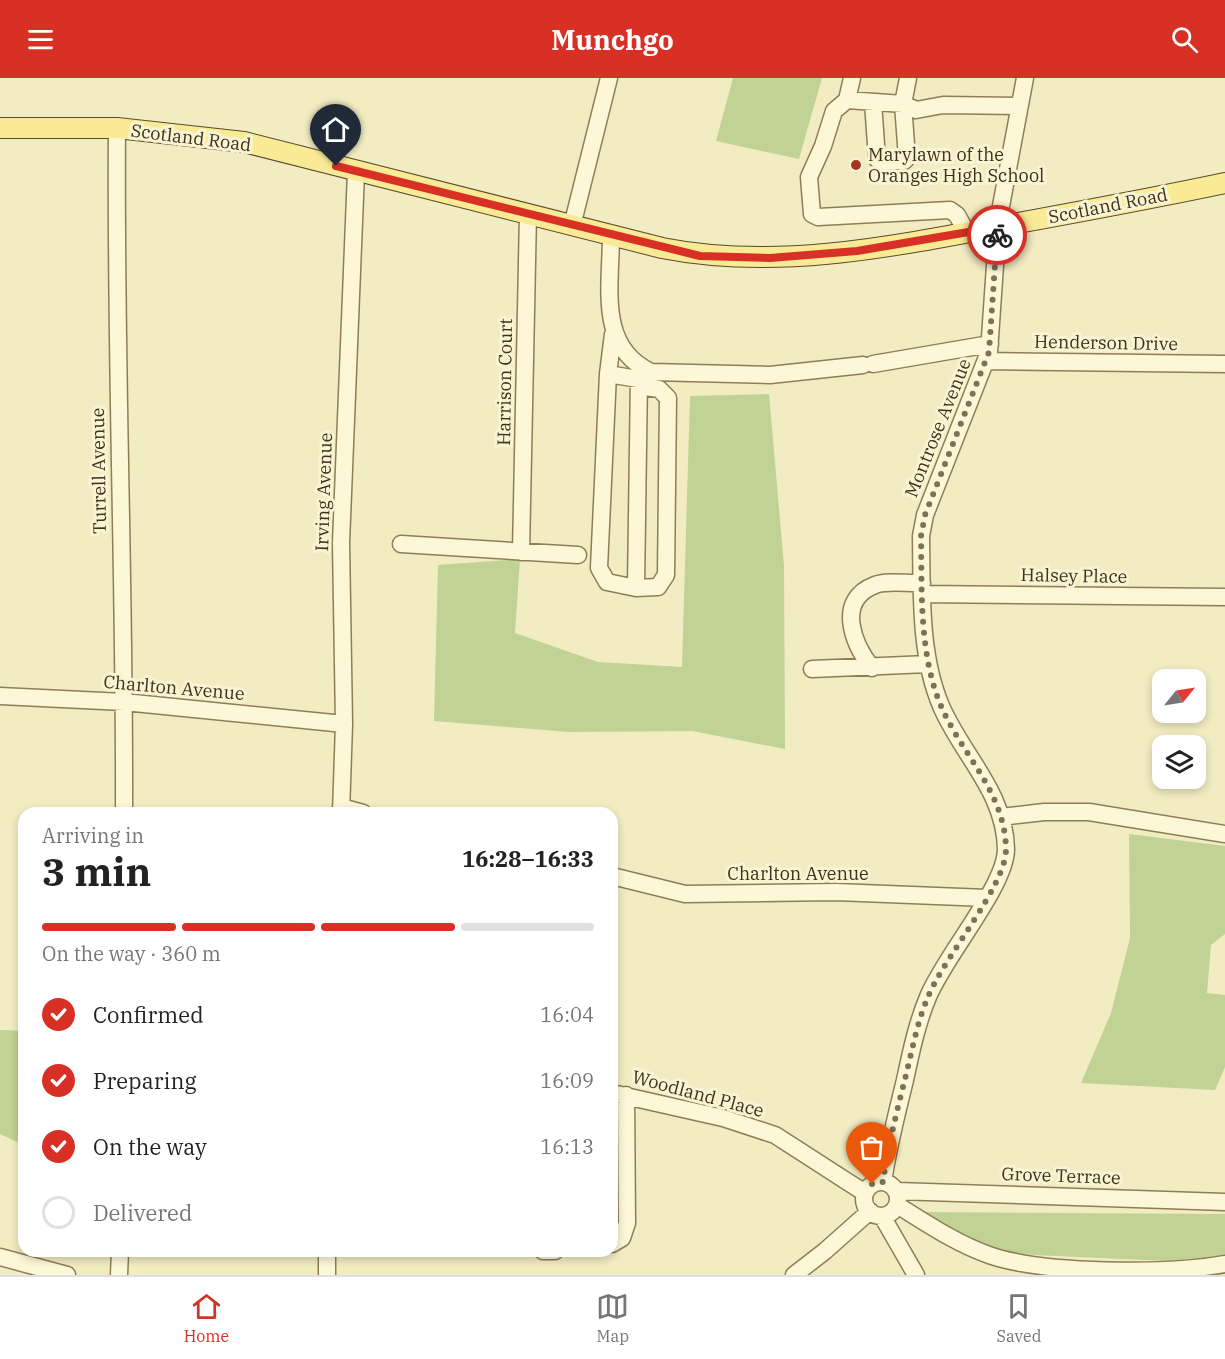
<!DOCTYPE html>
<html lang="en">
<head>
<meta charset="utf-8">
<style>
  :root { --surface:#fff; --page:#f2f2f2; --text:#222; --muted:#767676; --line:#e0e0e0; --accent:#d93025 }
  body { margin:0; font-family:"IBM Plex Serif",serif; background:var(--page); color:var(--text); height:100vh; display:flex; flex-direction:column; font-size:22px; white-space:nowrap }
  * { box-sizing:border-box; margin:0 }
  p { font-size:20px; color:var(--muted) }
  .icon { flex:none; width:33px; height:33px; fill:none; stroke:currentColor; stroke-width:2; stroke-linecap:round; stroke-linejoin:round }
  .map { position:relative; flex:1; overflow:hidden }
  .sheet { position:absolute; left:18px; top:729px; width:600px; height:450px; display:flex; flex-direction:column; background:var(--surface); border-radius:18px; box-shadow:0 3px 9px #0003 }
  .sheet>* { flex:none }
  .needle { width:39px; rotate:60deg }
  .buttons { position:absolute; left:1152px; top:591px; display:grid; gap:12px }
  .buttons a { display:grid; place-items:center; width:54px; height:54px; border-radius:12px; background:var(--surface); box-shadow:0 3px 9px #0003; font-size:30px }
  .pin { position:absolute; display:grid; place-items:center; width:51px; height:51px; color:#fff; margin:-62px -26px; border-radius:50% 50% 50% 0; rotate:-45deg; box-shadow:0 0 6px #0007 }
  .pin .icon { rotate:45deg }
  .courier { position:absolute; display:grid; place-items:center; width:60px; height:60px; margin:-30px; border:4px solid #d93025; border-radius:50%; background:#fff; color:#222; box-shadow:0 2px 8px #0007 }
  .head em { font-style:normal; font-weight:800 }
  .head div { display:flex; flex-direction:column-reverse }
  .head { display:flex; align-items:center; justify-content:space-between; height:102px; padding:0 24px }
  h1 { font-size:39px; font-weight:800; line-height:45px }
  .bar { display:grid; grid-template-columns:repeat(4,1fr); gap:9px 6px; align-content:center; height:72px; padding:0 24px }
  .bar i { height:8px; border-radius:4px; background:var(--line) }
  .bar .selected { background:var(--accent) }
  .bar p { grid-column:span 4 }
  ol { padding:0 24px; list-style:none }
  li { display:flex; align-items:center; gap:18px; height:66px }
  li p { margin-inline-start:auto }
  li .icon { padding:6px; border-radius:50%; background:var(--accent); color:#fff; stroke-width:4 }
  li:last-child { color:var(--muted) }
  li i { width:33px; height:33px; border:3px solid var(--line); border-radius:50% }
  header { display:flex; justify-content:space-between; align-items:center; height:78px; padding:0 24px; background:var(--accent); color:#fff; font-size:27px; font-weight:800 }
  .tabs { display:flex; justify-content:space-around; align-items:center; height:84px; border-top:2px solid var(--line); background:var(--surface); font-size:16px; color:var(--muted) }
  .tabs a { display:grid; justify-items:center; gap:3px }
  .tabs .selected { color:var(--accent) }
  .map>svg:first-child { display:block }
  .green { fill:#c0d294 }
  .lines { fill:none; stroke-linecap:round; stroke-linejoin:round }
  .minor-casing { stroke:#8e7e57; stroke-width:19 }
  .major-casing { stroke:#5c4a2c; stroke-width:22 }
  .minor { stroke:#fcf7d6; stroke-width:16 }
  .major { stroke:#f9eb96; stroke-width:20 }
  .done { stroke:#7c7357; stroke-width:6; stroke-dasharray:0 10.8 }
  .route { stroke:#d93025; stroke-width:8 }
  .poi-dot { fill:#a43621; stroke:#f9f4d2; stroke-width:2 }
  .labels { text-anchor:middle; stroke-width:6; stroke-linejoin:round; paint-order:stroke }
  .street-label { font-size:18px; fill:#3d321d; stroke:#f9f4d2 }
  .poi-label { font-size:18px; fill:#3d321d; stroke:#f9f4d2; text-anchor:start }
</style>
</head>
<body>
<header><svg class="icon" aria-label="menu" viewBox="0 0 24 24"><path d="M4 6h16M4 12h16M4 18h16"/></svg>Munchgo<svg class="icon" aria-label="search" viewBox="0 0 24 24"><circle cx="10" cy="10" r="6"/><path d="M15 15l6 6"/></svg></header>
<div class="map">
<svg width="1225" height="1197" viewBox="0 0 1225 1197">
  <rect width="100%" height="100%" fill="#f2ecc2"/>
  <!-- green -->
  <path class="green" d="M 733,0 L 822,0 L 799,81 L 716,63 Z
    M 769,316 L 784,488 L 785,671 L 692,653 L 569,654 L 434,643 L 438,487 L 520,481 L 515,555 L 598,584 L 682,589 L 690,318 Z
    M 1129,756 L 1225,768 L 1225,856 L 1211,867 L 1207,915 L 1225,917 L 1225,989 L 1215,1012 L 1081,1005 L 1111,935 L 1130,860 Z
    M 0,952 L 24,953 L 24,1067 L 0,1056 Z
    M 919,1134 L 1225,1136 L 1225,1181 L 1191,1184 L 1011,1176 L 968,1160 Z"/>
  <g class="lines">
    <defs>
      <path id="minor" d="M 852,0 L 847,22 L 834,33 L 823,68 L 809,99 L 812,136 L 818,139 L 950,132 L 957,137 L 967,155
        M 847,22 L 903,26 L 908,0
        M 873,24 L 877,81 L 881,84 L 904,83 L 907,80 L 903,26 L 916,32 L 943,27 L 1020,28
        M 117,50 C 115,279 125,507 124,735
        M 572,148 L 609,0
        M 611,157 C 611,208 597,269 651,294 L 770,297 L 863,287
        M 986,283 L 1225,286
        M 873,286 L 990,266
        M 608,296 L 638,301 L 645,309 L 659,311 L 668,320 L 666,497 L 658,509 L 636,510 L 607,504 L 599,490 L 608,296 L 613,256
        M 401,466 L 578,477
        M 521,474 L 528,136
        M 636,510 L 639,298
        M 922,516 L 1225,519
        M 872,590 C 853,566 835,522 875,507 C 888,502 908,506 922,505
        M 812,591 L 928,586
        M 0,618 L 124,624 L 344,646
        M 341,729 L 363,735
        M 341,735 L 344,646 L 341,465 L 356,94
        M 1001,739 L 1044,734 L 1089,734 L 1225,756
        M 612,798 L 685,816 L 836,814 L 987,820
        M 612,1015 L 723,1040 L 775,1057 L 865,1115
        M 883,1104 C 888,1069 897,1035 905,1002 C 911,974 917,945 928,919 C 944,879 1006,808 1006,771 C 1005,714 962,677 941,628 C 919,576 922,514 921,458 L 925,437 L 989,274 L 998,144 L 1025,0
        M864 1121a17 17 0 1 1 34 0a17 17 0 1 1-34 0Z
        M 897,1113 L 1225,1124
        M 897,1127 C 926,1145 957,1166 989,1177 C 1043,1196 1169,1196 1225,1186
        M 882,1138 L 916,1197
        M 612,1166 L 622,1160 L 627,1145 L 626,1017
        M 327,1173 L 327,1197
        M 543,1173 L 555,1173
        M 0,1179 L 67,1197
        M 119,1197 L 120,1173
        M 794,1197 L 825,1173 L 870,1133"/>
      <path id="major" d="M 0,50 L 117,50 L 244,64 L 662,170 C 773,192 886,170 996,149 C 1073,135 1149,121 1225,105"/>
    </defs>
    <!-- minor casing -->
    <use href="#minor" class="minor-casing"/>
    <!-- major casing -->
    <use href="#major" class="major-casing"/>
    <!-- minor -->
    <use href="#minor" class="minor"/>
    <!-- major -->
    <use href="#major" class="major"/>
  </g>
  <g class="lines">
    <!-- done -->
    <path class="done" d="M 872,1106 L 883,1104 C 888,1067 898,1029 907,993 C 913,968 918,942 928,919 C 944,879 1006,808 1006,771 C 1005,714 962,677 941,628 C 919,576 922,514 921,458 L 925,437 L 989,274 L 997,157"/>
    <!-- route -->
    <path class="route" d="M 336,88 L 700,178 L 770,180 L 857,173 L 998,149 L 997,157"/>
  </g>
  <!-- markers -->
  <circle class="poi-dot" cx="856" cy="87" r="6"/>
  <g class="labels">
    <!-- street labels -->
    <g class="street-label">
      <text transform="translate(191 60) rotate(7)" y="6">Scotland Road</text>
      <text transform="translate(1108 128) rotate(-11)" y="6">Scotland Road</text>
      <text transform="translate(1106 265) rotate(1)" y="6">Henderson Drive</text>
      <text transform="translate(505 304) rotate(-89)" y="6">Harrison Court</text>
      <text transform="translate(938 350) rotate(-68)" y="6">Montrose Avenue</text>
      <text transform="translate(99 393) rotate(-91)" y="6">Turrell Avenue</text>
      <text transform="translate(324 414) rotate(-88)" y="6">Irving Avenue</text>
      <text transform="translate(1074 498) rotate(1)" y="6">Halsey Place</text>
      <text transform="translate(174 610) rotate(5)" y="6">Charlton Avenue</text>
      <text x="798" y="802">Charlton Avenue</text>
      <text transform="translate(698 1016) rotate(15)" y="6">Woodland Place</text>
      <text transform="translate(1061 1098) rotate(2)" y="6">Grove Terrace</text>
    </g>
    <!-- poi labels -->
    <g class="poi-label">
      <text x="868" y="83">Marylawn of the<tspan x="868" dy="21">Oranges High School</tspan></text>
    </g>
  </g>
</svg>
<div class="buttons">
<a><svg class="needle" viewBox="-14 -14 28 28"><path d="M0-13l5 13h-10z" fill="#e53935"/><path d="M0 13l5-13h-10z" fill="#767676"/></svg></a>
<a><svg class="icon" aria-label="layers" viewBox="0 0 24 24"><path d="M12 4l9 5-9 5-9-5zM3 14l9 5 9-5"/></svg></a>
</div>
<div class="pin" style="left:872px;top:1106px;background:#ea580c"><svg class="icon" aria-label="bag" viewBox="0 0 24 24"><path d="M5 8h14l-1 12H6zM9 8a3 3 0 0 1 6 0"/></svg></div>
<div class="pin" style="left:336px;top:88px;background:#1f2937"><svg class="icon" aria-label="home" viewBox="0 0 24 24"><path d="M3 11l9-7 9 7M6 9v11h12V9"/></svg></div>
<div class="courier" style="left:997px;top:157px"><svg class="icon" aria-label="bike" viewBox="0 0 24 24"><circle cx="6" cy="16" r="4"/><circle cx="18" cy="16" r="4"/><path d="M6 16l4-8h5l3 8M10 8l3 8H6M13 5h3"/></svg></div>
<section class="sheet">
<div class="head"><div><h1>3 min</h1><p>Arriving in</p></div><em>16:28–16:33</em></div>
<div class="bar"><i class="selected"></i><i class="selected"></i><i class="selected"></i><i></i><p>On the way · 360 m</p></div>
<ol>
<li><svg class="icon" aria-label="check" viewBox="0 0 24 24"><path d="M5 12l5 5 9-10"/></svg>Confirmed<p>16:04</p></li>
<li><svg class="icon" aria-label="check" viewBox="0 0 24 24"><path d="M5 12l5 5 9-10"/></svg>Preparing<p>16:09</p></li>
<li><svg class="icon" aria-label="check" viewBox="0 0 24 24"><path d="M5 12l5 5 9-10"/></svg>On the way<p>16:13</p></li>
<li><i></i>Delivered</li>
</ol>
</section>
</div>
<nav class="tabs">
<a class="selected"><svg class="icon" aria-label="home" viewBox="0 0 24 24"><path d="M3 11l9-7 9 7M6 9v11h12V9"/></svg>Home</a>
<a><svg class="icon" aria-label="map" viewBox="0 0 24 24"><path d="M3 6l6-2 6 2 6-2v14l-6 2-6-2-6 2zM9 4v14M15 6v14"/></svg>Map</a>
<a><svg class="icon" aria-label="saved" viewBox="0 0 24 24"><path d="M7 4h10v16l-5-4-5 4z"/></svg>Saved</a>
</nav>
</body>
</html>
